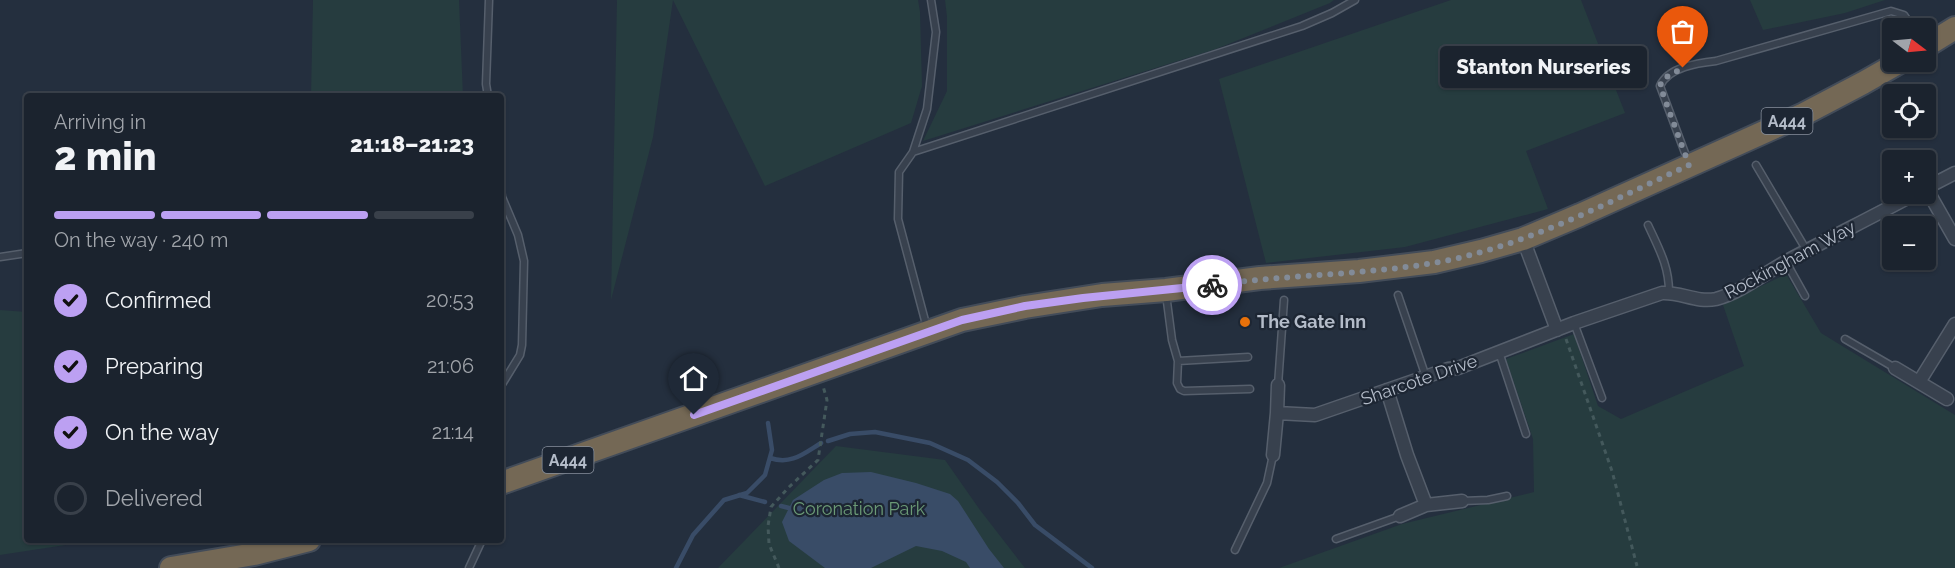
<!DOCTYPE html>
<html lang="en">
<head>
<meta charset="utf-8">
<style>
  :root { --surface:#1b232e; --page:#242b36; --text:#f1f3f6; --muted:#a0a4aa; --line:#39404a; --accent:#bca0f2 }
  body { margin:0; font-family:Raleway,sans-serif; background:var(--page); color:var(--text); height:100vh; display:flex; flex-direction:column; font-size:22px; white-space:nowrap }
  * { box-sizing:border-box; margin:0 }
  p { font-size:20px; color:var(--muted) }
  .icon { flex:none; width:33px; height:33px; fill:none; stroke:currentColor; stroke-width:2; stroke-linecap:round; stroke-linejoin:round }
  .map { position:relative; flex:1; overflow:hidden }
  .side { position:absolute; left:24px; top:93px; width:480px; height:450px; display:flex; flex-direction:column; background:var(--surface); border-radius:6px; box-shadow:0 2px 4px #0004,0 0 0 2px var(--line) }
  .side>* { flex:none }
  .needle { width:39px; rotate:106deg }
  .controls { position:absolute; left:1882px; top:18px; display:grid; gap:12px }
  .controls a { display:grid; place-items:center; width:54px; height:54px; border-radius:6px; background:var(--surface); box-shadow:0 2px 4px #0004,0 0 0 2px var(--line); font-size:30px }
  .pin { position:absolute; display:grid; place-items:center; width:51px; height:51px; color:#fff; margin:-62px -26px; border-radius:50% 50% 50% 0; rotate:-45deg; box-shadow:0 0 6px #0007 }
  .pin .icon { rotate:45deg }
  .courier { position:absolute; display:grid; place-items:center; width:60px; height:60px; margin:-30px; border:4px solid #bca0f2; border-radius:50%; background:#fff; color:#222; box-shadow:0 2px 8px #0007 }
  .bubble { position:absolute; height:42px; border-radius:6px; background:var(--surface); box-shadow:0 2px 4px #0004,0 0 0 2px var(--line); font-size:20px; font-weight:800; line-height:42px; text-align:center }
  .overview em { font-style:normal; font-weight:800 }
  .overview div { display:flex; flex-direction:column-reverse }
  .overview { display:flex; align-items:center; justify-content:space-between; height:102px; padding:0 30px }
  h1 { font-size:39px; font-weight:800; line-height:45px }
  .bar { display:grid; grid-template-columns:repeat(4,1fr); gap:9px 6px; align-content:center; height:72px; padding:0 30px }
  .bar i { height:8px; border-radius:4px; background:var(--line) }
  .bar .active { background:var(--accent) }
  .bar p { grid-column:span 4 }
  ol { padding:0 30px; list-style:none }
  li { display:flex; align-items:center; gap:18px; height:66px }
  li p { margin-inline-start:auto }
  li .icon { padding:6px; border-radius:50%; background:var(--accent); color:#111; stroke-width:4 }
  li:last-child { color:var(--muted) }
  li i { width:33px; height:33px; border:3px solid var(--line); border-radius:50% }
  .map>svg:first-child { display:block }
  .green { fill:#263c3f }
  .water { fill:#394c67 }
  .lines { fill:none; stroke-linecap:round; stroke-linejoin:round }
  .stream { stroke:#394c67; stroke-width:4.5 }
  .lane-casing { stroke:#565f6c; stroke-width:9 }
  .street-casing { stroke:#565f6c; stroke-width:15 }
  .highway-casing { stroke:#434c59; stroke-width:26 }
  .path { stroke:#44595c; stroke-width:3; stroke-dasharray:4.5 4.5; stroke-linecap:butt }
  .lane { stroke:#38414e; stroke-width:6 }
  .street { stroke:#38414e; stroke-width:12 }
  .highway { stroke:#746855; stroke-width:22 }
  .done { stroke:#828b98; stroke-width:6; stroke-dasharray:0 10.8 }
  .route { stroke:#bca0f2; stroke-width:8 }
  .food-dot { fill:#e8710a; stroke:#1d2633; stroke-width:2 }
  .labels { text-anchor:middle; stroke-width:4.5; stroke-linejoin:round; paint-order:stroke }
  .shield { fill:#1d2633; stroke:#878f9c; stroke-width:1.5 }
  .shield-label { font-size:16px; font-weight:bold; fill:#b4bcc9 }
  .street-label { font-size:18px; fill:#b4bcc9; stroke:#1d2633 }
  .poi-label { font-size:18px; font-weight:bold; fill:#b4bcc9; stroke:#1d2633; text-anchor:start }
  .park-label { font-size:18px; fill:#6b9a76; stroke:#1d2633 }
</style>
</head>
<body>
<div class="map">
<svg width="1955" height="568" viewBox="0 0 1955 568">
  <rect width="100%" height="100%" fill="#242f3e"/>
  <!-- green -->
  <path class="green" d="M 313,0 L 459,0 L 463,96 L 311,96 Z
    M 617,0 L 918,0 L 920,12 L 922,86 L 911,123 L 765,186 L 673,0 L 653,137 L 611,300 Z
    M 945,0 L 1334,0 L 1330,3 L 1216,49 L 923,141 L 947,91 L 947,17 Z
    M 1451,0 L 1581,0 L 1625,113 L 1526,151 L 1548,209 L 1405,247 L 1266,263 L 1219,79 Z
    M 1750,0 L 1885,0 L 1845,13 L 1763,30 Z
    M 1786,274 L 1821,333 L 1955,415 L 1955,568 L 1279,568 L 1402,524 L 1534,492 L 1533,439 L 1506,359 L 1574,334 L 1598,406 L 1621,419 L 1744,366 L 1723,305 Z
    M 0,310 L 27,312 L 27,540 L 98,540 L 0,555 Z
    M 836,446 L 945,460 L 980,510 L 1025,568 L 718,568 Z"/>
  <!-- water -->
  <path class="water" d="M 871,472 L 916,483 L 950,494 L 958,501 L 989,549 L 1004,568 L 970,568 L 966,562 L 942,551 L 916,546 L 871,568 L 825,568 L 789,541 L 782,522 L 793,500 L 824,480 L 842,473 Z"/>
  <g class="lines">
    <!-- stream -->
    <path class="stream" d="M 828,441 L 850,434 L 875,432 L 930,443 L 968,460 L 997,482 L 1018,503 L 1035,525 L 1092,568
      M 770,458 C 791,465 803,454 821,443
      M 739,495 L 765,502
      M 781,506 L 789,508
      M 676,568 L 693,535 L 724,500 L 747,493 L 765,475 L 772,450 L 768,423"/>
    <defs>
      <path id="lane" d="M 488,96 L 486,84 L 489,0
        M 913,152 L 1302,26 L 1332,13 L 1355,0
        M 1688,161 L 1660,86 C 1668,67 1698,63 1716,61 L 1891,11 L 1904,15 L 1913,28
        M 1756,165 L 1807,251
        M 501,189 L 502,197 L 518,235 L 524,261 L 522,345 L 520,355 L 501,386
        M 1648,225 C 1659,249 1669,266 1669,292
        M 0,257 L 27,253
        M 1786,262 L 1805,296
        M 1166,294 L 1172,340 L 1178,361 L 1248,357
        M 1398,295 L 1426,377
        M 1574,323 L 1602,398
        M 927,328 L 898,219 L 899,172 L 913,152 L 927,109 L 936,32 L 931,0
        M 1845,339 L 1895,368
        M 1499,352 L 1526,434
        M 1178,361 L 1177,383 L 1180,389 L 1184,391 L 1250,389
        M 1278,385 L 1284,300
        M 1462,501 L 1488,500 L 1507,496
        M 1336,539 L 1400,516
        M 1235,550 L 1267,483 L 1273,455
        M 469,568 L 482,540"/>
      <path id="street" d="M 1955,173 L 1926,188 L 1955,239
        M 1523,239 L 1557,330
        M 1895,368 L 1947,399
        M 1919,382 L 1955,324
        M 1278,385 L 1277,413 L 1315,415 L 1448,369 L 1458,368 L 1574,323 L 1662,293 C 1681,292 1697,303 1716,299 C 1739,293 1764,274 1785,262 C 1828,239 1872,217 1915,194
        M 1387,390 L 1407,455 L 1426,505
        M 1273,455 L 1277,413
        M 1400,516 L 1426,505 L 1462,501"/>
      <path id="highway" d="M 1926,46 L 1955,28
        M 501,483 L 962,320 L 1025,307 L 1102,295 L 1166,290 L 1260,278 L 1359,271 L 1434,262 L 1481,251 L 1523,239 L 1580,215 L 1804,114 L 1863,83 L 1900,62
        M 171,568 L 254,554 L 309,540"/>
    </defs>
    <!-- lane casing -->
    <use href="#lane" class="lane-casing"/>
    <!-- street casing -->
    <use href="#street" class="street-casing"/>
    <!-- highway casing -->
    <use href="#highway" class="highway-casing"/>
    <!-- path -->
    <path class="path" d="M 1566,339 L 1612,471 L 1637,566
      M 779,568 L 769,544 L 768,526 L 771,507 L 789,487 L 818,460 L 827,400 L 823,386"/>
    <!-- lane -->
    <use href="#lane" class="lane"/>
    <!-- street -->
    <use href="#street" class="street"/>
    <!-- highway -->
    <use href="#highway" class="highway"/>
  </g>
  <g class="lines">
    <!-- done -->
    <path class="done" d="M 1212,285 C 1285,275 1361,275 1434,263 C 1524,247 1607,203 1689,165 L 1660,86 L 1663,79 L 1683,68"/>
    <!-- route -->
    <path class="route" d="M 694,415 L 962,320 L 1025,306 L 1083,298 L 1212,285"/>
  </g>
  <!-- markers -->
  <circle class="food-dot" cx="1245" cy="322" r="6"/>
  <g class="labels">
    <!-- shield labels -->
    <g class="shield">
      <rect x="1761.5" y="108" width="51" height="26" rx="4.5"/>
      <rect x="542.5" y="447" width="51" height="26" rx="4.5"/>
    </g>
    <g class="shield-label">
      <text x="1787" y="127">A444</text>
      <text x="568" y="466">A444</text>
    </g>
    <!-- street labels -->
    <g class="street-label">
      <text transform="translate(1790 260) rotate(-28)" y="6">Rockingham Way</text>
      <text transform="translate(1419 380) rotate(-19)" y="6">Sharcote Drive</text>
    </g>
    <!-- poi labels -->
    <g class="poi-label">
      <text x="1257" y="328">The Gate Inn</text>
    </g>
    <!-- park labels -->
    <g class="park-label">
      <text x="859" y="515">Coronation Park</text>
    </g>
  </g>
</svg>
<div class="controls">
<a><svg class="needle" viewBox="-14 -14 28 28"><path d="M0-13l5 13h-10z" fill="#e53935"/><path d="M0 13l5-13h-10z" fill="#a0a4aa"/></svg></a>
<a><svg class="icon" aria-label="locate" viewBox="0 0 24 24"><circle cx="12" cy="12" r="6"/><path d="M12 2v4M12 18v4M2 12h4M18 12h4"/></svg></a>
<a>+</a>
<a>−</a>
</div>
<div class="pin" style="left:1683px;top:68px;background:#ea580c"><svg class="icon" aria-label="bag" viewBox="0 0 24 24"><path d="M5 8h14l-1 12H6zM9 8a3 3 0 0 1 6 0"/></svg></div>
<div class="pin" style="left:694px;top:415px;background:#1f2937"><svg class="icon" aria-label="home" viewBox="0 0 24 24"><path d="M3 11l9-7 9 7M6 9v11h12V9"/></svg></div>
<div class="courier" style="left:1212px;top:285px"><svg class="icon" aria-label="bike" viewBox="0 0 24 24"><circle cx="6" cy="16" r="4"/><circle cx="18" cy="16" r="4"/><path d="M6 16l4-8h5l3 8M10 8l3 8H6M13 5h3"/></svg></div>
<div class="bubble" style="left:1440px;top:46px;width:207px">Stanton Nurseries</div>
<section class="side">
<div class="overview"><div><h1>2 min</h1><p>Arriving in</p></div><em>21:18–21:23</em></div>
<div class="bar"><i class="active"></i><i class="active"></i><i class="active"></i><i></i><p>On the way · 240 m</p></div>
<ol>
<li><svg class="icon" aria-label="check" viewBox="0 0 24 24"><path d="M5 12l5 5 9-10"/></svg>Confirmed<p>20:53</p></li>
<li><svg class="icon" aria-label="check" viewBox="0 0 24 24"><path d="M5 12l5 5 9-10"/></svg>Preparing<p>21:06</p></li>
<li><svg class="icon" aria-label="check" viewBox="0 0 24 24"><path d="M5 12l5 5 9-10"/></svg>On the way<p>21:14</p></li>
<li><i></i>Delivered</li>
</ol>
</section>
</div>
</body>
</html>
